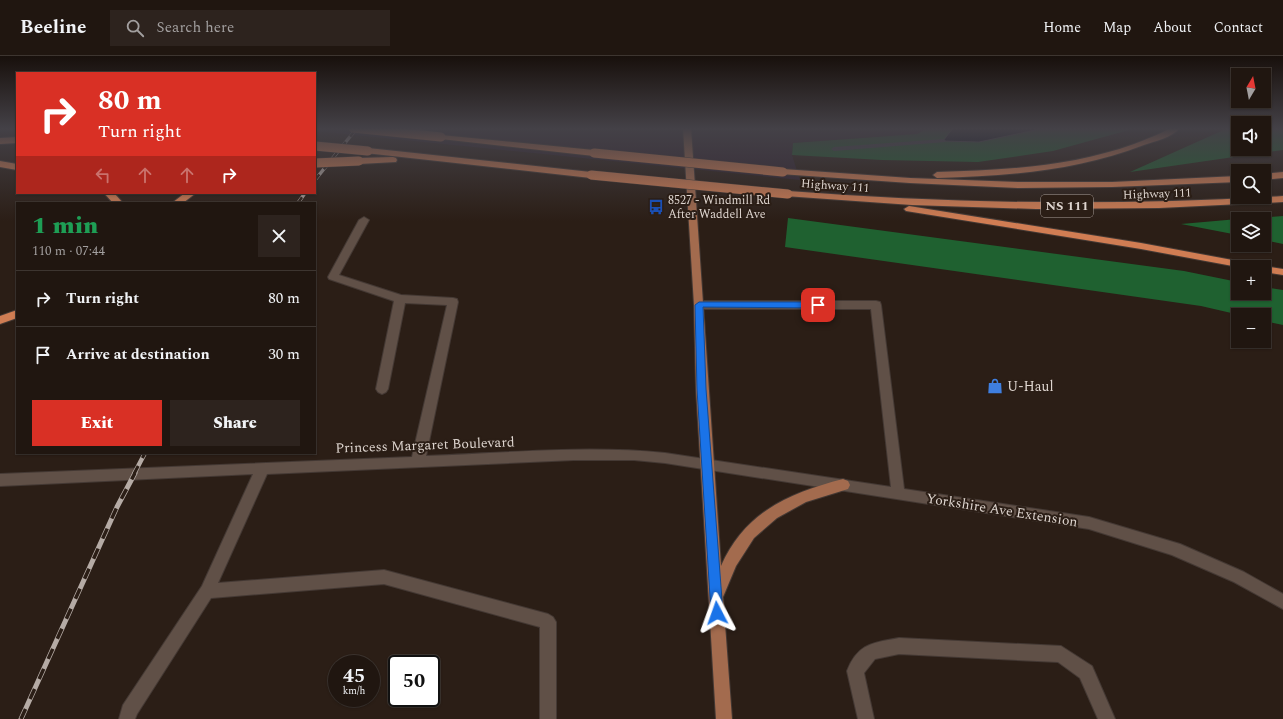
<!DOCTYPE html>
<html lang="en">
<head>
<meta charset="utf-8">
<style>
	:root { --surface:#201610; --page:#2d231e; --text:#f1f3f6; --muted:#a29f9f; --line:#3d3530; --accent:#d93025 }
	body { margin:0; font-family:Spectral,serif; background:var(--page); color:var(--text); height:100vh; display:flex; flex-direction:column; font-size:15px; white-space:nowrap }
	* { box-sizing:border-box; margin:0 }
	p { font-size:13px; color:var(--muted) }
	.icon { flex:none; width:22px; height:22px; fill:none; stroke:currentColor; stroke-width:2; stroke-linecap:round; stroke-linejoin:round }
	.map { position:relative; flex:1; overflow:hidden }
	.details { position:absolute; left:16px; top:146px; width:300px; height:252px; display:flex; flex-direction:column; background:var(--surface); border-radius:0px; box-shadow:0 1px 3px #0004,0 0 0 1px var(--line) }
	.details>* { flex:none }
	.banner { position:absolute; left:16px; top:16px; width:300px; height:122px; border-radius:0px; box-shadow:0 1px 3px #0004,0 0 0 1px var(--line); background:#d93025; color:#fff; overflow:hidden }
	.needle { width:26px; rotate:10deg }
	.buttons { position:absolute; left:1231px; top:12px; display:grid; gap:8px }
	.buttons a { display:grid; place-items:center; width:40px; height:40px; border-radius:0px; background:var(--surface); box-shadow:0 1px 3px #0004,0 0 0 1px var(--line); font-size:20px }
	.speed { position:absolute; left:328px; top:599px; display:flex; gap:8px; font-size:20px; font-weight:700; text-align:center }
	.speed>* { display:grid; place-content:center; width:52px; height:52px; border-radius:50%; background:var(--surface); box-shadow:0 1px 3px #0004,0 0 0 1px var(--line); line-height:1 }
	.speed small { font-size:10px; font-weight:400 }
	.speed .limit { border:2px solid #111; border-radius:6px; background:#fff; color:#111 }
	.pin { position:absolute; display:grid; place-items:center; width:34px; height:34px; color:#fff; margin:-17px; border-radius:8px; box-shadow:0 2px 6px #0006 }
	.me { position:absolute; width:44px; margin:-22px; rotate:356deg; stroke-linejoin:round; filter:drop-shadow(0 0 3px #0008) }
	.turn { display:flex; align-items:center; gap:14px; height:84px; padding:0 16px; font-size:18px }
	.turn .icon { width:52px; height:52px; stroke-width:2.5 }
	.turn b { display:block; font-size:28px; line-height:34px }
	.lanes { display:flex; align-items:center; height:38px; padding:0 16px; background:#0003; justify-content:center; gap:20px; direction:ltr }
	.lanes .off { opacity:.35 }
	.round { display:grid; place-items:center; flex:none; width:42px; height:42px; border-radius:0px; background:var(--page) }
	.overview { display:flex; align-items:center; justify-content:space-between; height:68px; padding:0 16px }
	h1 { font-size:24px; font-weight:800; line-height:30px; color:#1e9e55 }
	.button { display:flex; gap:8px; margin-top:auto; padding:8px 16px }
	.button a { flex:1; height:46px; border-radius:0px; background:var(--accent); color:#fff; font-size:16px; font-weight:800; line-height:46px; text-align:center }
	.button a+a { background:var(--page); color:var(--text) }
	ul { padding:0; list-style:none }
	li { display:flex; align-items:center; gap:12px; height:56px; padding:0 16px; border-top:1px solid var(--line) }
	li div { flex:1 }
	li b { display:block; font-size:15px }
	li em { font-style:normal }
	header { display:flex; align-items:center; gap:24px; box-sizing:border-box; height:56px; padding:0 20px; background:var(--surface); border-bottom:1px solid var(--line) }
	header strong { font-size:19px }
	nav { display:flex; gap:22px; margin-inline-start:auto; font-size:14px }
	.search { width:280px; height:36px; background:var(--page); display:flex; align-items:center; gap:10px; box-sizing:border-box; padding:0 14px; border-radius:0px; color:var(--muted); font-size:15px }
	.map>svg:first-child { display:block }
</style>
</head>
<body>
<header>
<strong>Beeline</strong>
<div class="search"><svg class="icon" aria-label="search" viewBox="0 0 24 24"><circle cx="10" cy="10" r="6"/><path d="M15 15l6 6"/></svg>Search here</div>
<nav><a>Home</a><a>Map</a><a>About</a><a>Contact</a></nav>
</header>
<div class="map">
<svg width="1283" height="663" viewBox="0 0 1283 663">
	<rect width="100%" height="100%" fill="#2b1e16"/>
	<polygon fill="#312330" points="315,72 927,72 917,78 793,87 792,99 800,124 315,75"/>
	<g fill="#1f6130">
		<polygon points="927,72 1136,72 1053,95 978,106 882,104 792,99 793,87 917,78"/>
		<polygon points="1228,72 1238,72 1238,93 1264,93 1264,72 1283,72 1283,94 1130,116"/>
		<polygon points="1283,160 1283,188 1264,184 1264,163 1242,163"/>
		<polygon points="788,162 1184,215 1238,226 1238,237 1264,237 1264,231 1283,234 1283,269 1264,265 1264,259 1240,259 1201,250 785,191"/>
		<polygon points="1238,163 1238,179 1181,168"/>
	</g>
	<polygon fill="#00071b" stroke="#434551" points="953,72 1045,72 979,86 943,85"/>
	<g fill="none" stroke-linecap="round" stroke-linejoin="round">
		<polygon fill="#434551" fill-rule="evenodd" points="943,83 946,85 945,86 834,95 831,93 834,91"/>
		<defs>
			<g id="minor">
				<path d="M364 161 369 164 339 219 401 239 453 242 457 243 458 246 426 400C505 397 586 389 665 397L891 431 871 253H699L695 252 694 249 695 246 699 245H876L880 246 881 249 904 433 1089 461 1180 488 1244 516 1283 538V553L1234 526 1172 499 1089 473 665 407 634 404H574L267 418 218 527 384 514 548 558 553 561 556 566V663H540V571L384 528 211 542 137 658 135 663H119L123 649 202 530 253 418 0 430V418L412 401 447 249 405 247 388 333 386 336 382 338 378 336 376 333 394 245 329 223 328 221 359 164Z"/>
				<path d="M899 582 1061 590 1092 610 1115 663H1098L1080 622 1058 606 899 598 875 603 864 617 874 663H858L847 615C858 587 873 587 899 582Z"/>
			</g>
			<path id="major" d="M683 72H691L721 510C745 456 789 437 843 423L848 425 850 429 848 433 806 446 777 462 754 482 736 510 723 541 732 663H716L696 333 694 249Z"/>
			<g id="highway">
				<polygon points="402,72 417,72 441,79 594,94 598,97 594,100 441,83"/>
				<path d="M1170 72H1180C1171 82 1156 85 1144 89 1076 115 1009 120 937 122L933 119 937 116C1004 114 1070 111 1134 88 1146 83 1159 79 1170 72Z"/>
				<polygon points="17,81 17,87 0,88 0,82"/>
				<polygon points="368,92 591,116 595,119 591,122 365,97 364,95"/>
				<polygon points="393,101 396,102 397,104 396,106 359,108 355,105 359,102"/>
				<polygon points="0,105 17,108 17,114 0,111"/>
				<polygon points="783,113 910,122 1018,126 1112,126 1238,120 1238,126 1112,131 1018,132 910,127 780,118 779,116 780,114"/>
				<polygon points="1283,116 1283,122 1264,124 1264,118"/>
				<path d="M788 135C953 148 1118 150 1283 140V146L1159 152 1036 153 912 149 785 140 783 138Z"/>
				<polygon points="104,137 114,137 123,147 113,147"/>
				<polygon points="185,137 196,137 183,147 172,147"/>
				<polygon points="909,150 1141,187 1254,208 1259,211 1238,211 1141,193 906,155 904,153"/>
				<polygon points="1264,210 1283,213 1283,219 1264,216 1264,211 1260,211"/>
				<polygon points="17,254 17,262 0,268 0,260"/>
			</g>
		</defs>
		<use href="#minor" stroke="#443934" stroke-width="2"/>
		<use href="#major" stroke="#443934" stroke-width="2"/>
		<use href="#highway" stroke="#443934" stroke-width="2"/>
		<use href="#minor" fill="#605047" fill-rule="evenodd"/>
		<use href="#major" fill="#a36b4e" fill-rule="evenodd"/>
		<use href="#highway" fill="#d07d53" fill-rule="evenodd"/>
		<defs>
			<g id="rail-far2">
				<polyline points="315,124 357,72"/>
				<polyline points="298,147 305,137"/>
			</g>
			<polyline id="rail-far1" points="134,418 145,397"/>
			<polyline id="rail" points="21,663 117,451 135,417"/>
		</defs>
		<use href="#rail-far2" stroke="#b5aba5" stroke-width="3.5"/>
		<use href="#rail-far1" stroke="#b5aba5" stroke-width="4.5"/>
		<use href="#rail" stroke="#b5aba5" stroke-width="5"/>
		<use href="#rail-far2" stroke="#2b1e16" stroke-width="2.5" stroke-dasharray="7" stroke-linecap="butt"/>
		<use href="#rail-far1" stroke="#2b1e16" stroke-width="3" stroke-dasharray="9" stroke-linecap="butt"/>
		<use href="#rail" stroke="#2b1e16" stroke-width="3.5" stroke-dasharray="11" stroke-linecap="butt"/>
		<defs>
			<g id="highway-bridge">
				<polyline points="353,72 441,81"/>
				<polyline points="315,90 368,95"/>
				<polyline points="594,97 783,116"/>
				<polyline points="315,107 359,105"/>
				<polyline points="591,119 788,138"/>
			</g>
		</defs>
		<use href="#highway-bridge" stroke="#443934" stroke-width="10" stroke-linecap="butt"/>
		<use href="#highway-bridge" stroke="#d07d53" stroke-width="9"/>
	</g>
	<linearGradient id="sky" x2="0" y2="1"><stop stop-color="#18100c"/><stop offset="0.44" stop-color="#444147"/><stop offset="1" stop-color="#444147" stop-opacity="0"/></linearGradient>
	<rect width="1283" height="165" fill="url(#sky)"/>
	<polygon fill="#1a73e8" stroke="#114b97" points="699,246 818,246 822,249 818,252 703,251 706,333 723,557 721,561 717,562 713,561 711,557 697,333 695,249"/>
	<defs>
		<symbol id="bus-bare" viewBox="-9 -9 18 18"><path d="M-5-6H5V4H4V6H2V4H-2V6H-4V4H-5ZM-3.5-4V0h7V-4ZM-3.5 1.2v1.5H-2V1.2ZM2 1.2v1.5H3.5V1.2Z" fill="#1a4fb4" stroke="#2b1e16" stroke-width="2.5" paint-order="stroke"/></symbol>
		<symbol id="shop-bare" viewBox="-9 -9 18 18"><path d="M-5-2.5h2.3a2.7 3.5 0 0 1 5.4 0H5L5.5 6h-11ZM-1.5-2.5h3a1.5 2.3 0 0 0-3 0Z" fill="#3f7fe0" stroke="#2b1e16" stroke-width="2.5" paint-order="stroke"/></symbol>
	</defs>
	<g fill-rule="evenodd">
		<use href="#bus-bare" x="645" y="140" width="22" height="22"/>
		<use href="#shop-bare" x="984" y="319" width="22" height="22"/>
	</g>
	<g text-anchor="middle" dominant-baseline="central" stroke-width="4" stroke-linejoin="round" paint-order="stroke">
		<g font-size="12" fill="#ded5cf" stroke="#2b1e16">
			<text transform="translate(835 130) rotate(4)">Highway 111</text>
			<text transform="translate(1157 138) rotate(-2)">Highway 111</text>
		</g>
		<g font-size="12" fill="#ded5cf" stroke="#2b1e16" text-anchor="start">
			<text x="668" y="144">8527 - Windmill Rd<tspan x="668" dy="14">After Waddell Ave</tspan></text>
		</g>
		<rect fill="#2b1e16" stroke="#a89e98" stroke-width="1" x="1041" y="139" width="52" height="22" rx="3"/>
		<g font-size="13" font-weight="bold" fill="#ded5cf">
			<text x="1067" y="150">NS 111</text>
		</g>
		<g font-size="14" fill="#ded5cf" stroke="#2b1e16" text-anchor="start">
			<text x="1007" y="330">U-Haul</text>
		</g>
		<g font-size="14" fill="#ded5cf" stroke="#2b1e16">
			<text transform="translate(425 389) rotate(-2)">Princess Margaret Boulevard</text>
			<text transform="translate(1002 454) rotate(9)">Yorkshire Ave Extension</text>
		</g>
	</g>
</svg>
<div class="buttons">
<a><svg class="needle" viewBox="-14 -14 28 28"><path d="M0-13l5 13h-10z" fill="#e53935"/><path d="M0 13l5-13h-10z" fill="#a29f9f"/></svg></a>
<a><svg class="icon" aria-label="sound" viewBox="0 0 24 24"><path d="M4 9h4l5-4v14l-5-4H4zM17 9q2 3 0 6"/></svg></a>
<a><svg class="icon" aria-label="search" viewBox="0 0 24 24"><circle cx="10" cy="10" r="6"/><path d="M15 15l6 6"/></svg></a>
<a><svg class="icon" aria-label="layers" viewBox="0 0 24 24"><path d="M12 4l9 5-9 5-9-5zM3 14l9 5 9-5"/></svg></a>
<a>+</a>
<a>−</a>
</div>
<div class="speed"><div>45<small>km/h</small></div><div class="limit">50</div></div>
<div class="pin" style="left:818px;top:249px;background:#d93025"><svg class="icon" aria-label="arrive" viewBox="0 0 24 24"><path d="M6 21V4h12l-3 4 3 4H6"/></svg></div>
<svg class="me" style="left:717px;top:557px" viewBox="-20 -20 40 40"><path d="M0-17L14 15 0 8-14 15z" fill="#1a73e8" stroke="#fff" stroke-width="4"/></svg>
<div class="banner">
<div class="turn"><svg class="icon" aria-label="right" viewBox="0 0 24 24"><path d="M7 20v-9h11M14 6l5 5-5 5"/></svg><div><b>80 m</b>Turn right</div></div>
<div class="lanes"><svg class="icon off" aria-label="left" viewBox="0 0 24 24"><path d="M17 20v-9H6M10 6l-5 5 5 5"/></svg><svg class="icon off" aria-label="ahead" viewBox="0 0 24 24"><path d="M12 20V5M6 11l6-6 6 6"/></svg><svg class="icon off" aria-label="ahead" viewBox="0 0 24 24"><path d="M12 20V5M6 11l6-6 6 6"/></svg><svg class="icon" aria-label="right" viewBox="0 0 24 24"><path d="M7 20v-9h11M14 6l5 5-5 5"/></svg></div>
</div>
<section class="details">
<div class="overview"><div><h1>1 min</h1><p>110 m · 07:44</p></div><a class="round"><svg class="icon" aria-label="close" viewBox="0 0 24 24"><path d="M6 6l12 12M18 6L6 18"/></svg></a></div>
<ul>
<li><svg class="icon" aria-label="right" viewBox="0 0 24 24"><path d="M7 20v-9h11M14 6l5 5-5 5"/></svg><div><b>Turn right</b></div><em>80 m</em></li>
<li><svg class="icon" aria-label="arrive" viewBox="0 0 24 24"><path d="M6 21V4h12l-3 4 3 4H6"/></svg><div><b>Arrive at destination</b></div><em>30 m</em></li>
</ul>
<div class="button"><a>Exit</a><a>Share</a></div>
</section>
</div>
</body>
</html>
